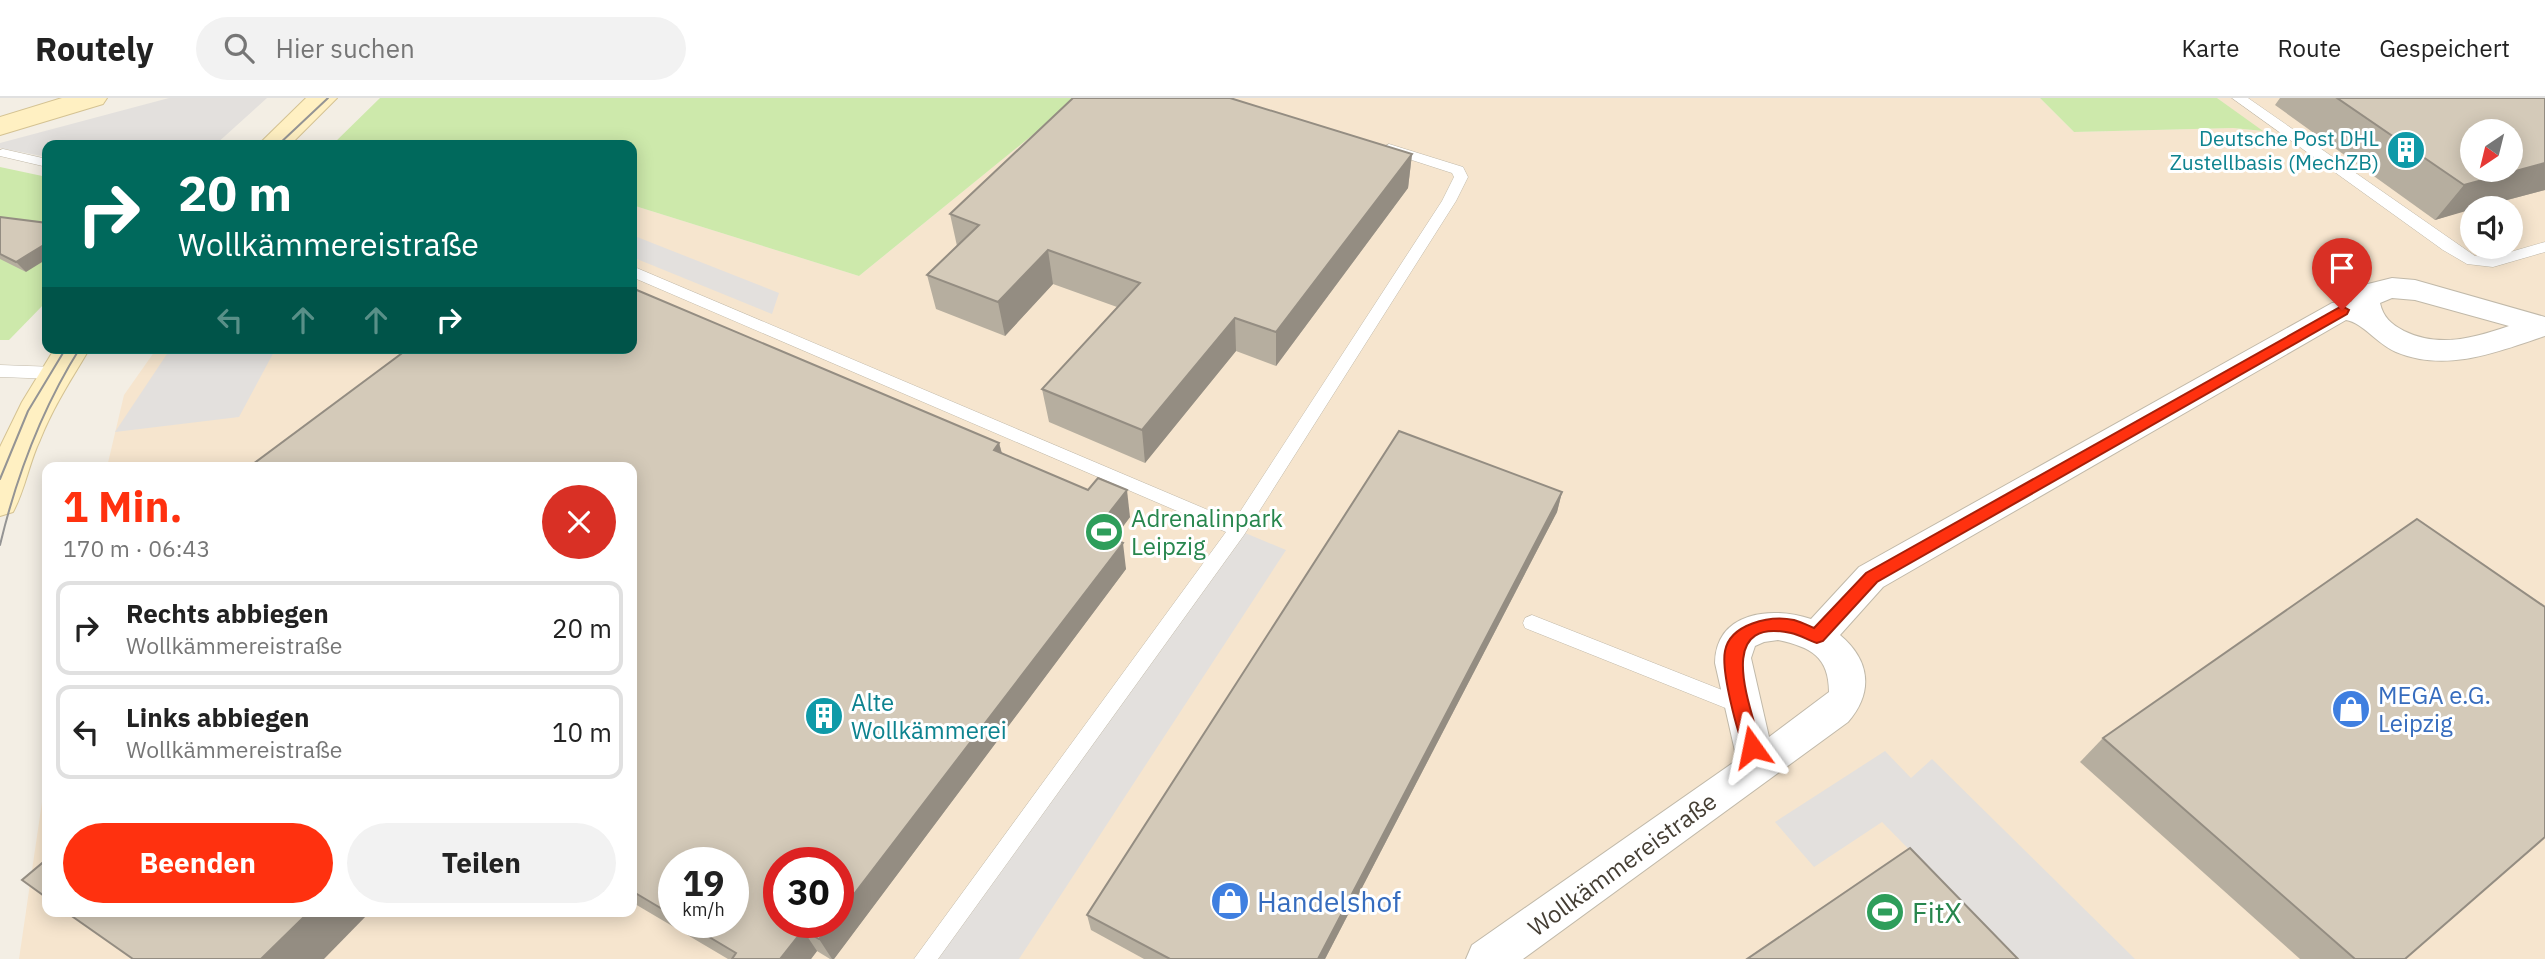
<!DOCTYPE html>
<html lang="de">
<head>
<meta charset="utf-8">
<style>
	:root { --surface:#fff; --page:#f2f2f2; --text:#222; --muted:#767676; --line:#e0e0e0; --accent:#ff310f }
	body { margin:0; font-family:"IBM Plex Sans",sans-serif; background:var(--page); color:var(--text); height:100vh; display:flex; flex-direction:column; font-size:26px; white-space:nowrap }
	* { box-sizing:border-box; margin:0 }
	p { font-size:23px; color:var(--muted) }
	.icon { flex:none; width:38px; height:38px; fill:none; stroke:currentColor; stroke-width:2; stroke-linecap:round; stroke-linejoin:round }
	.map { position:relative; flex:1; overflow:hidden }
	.side { position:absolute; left:42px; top:364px; width:595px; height:455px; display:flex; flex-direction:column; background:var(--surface); border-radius:14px; box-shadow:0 4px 18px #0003 }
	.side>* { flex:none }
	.guide { position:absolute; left:42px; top:42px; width:595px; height:214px; border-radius:14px; box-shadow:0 4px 18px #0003; background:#00695c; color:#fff; overflow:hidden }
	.needle { width:46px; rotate:215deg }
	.tools { position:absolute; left:2460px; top:21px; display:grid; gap:14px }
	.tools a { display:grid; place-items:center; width:63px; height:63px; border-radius:50%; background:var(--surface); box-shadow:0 4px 18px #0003; font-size:35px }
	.speed { position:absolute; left:658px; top:749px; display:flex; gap:14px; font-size:35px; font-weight:700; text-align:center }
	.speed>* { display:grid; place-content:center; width:91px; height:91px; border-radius:50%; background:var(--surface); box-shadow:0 4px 18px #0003; line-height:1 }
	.speed small { font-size:18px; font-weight:400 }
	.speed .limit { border:10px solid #d22; background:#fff; color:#111 }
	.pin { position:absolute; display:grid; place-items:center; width:60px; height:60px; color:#fff; margin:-72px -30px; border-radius:50% 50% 50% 0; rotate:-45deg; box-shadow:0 0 7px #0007 }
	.pin .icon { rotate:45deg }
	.me { position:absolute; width:77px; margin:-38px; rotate:348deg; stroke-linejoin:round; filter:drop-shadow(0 0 5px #0008) }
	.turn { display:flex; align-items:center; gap:24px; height:147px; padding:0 21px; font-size:32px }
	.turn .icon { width:91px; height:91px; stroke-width:2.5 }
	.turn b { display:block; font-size:49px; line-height:60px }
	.lanes { display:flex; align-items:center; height:66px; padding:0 21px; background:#0003; justify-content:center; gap:35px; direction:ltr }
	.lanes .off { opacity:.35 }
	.round { display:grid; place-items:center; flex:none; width:74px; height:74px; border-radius:37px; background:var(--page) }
	.summary { display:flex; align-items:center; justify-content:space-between; height:119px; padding:0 21px }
	h1 { font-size:42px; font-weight:800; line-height:52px; color:var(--accent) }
	.button { display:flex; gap:14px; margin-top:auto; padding:14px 21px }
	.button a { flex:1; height:80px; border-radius:42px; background:var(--accent); color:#fff; font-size:28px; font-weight:800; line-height:80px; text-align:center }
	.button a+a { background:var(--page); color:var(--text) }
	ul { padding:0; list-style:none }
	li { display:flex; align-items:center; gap:21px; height:94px; margin:0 14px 10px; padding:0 7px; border:4px solid var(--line); border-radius:14px }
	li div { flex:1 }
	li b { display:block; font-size:26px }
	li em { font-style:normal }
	header { display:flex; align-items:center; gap:42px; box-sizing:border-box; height:98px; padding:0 35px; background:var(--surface); border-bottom:2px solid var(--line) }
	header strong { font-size:33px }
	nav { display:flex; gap:38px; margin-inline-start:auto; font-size:24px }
	.search { width:490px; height:63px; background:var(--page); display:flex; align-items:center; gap:18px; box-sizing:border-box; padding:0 24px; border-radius:38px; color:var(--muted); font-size:26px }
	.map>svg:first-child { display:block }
</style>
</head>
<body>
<header>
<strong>Routely</strong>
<div class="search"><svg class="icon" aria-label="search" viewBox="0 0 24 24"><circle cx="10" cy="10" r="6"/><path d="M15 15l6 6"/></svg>Hier suchen</div>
<nav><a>Karte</a><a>Route</a><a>Gespeichert</a></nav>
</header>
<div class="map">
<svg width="2545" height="861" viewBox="0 0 2545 861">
	<rect width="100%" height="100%" fill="#f3eee4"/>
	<path fill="#f6e5ce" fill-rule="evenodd" d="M1078 0H2040L2074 34 2233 30 2261 33 2217 0H2545V861H19L47 670V814H632V369H107L124 297 157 250H632V107L859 178ZM2473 33H2511V72H2473ZM2473 110H2511V149H2473ZM674 765H733V824H674ZM779 765H838V824H779Z"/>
	<g fill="#cde9ab">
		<polygon points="380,0 1078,0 859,178 632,107 632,47 332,47"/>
		<polygon points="2040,0 2217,0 2263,33 2233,30 2074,34"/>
		<polygon points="0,69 47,79 47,203 9,242 0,242"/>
	</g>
	<g fill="#e3e0dd">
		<polygon points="169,0 267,0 215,47 47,47 47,59 0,50 0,45"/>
		<polygon points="632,137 779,195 772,216 632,159"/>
		<polygon points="171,250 276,250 239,319 115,334"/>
		<polygon points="1238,432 1286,452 1019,861 925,861"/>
		<polygon points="1885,653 1911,680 1932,661 2135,861 2017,861 1882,724 1814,769 1775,724"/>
	</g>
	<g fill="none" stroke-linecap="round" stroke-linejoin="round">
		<defs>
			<g id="service">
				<polygon points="2232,0 2248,0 2475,158 2493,159 2545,144 2545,154 2493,169 2467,166 2443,152"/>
				<polygon points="1389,46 1463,69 1468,79 1456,103 1244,437 938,861 914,861 1226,434 632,179 632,168 1234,423 1442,103 1454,79 1452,75 1384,53 1382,50"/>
				<polygon points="3,51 47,61 47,69 0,58 0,52"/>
				<polygon points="0,267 56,269 64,275 56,281 0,279"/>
				<polygon points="1532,517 1750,603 1753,609 1750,615 1743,617 1525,530 1523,525 1525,520"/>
			</g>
			<path id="minor" d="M2392 180 2415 182 2545 219V238C2497 254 2446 275 2396 254 2376 245 2363 225 2346 222L1883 489 1840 537C1870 562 1874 594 1848 624L1523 861H1466L1472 847 1737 662 1715 565C1716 513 1772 508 1811 521L1859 469 2332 205 2351 204 2364 187ZM2392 200 2415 202 2509 228C2474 240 2439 250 2404 233 2391 226 2383 219 2380 205ZM1778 542C1811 549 1829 559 1829 594L1769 639 1751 560 1755 548 1764 544Z"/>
			<g id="secondary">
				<polygon points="62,0 107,0 103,6 0,37 0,19"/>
				<polygon points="306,0 337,0 290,47 258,47"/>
				<path d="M55 250H90C72 280 53 309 40 342 29 365 25 392 13 414L0 418V349L22 304Z"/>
			</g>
		</defs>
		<use href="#service" stroke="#c1b9a9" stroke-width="1"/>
		<use href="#minor" stroke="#c1b9a9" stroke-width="2"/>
		<use href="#secondary" stroke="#d4c292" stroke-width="2"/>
		<use href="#service" fill="#fff" fill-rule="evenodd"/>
		<use href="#minor" fill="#fff" fill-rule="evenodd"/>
		<use href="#secondary" fill="#fff0c2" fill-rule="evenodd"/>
		<g stroke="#949494" stroke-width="2">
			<polyline points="278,47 328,0"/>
			<polyline points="0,381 28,313 66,250"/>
			<path d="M0 447C17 376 41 312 80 250"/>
		</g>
	</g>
	<g fill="#b6ae9f" fill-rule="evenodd">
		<polygon points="2280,0 2545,0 2545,92 2477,110 2473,110 2435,122 2275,7"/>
		<polygon points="1412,56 1408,90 1276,268 1236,253 1145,365 1049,324 1042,291 1117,209 1053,186 1005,238 936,211 927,177 957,148 950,116"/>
		<polygon points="0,119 26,174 0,161"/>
		<path d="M999 345 1002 355 1130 419 1114 441 1126 471 834 861H830L817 853 811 861H728L635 806 632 802V369ZM674 765 733 824H674Z"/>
		<polygon points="1562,394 1557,414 1325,861 1144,861 1091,832 1087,817"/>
		<polygon points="2103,640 2405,861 2300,861 2080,664"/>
	</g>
	<g fill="#948d82">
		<polygon points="1412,56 1408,90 1276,268 1276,234"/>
		<polygon points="2545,65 2545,92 2477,110 2473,110 2473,111 2435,122 2464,87"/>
		<polygon points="47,145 47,161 26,174 16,164"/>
		<polygon points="1048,152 1053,186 1005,238 998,204"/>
		<polygon points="1235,220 1236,253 1145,365 1142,332"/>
		<polygon points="999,345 1006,372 994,352"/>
		<polygon points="1127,392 1130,419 1099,460 1095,433"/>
		<polygon points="1562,394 1557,414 1325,861 1318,861"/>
		<polygon points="1123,445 1126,471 834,861 832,861 819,841 832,824 838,824 838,817"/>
		<polygon points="309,814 370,814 324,861 261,861"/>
		<polygon points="803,832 817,853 811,861 780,861"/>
	</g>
	<g fill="#d4cab9" stroke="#948d82" stroke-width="2" fill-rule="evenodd">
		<polygon points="1073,0 1230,0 1412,56 1276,234 1235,220 1142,332 1042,291 1140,185 1048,152 998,204 927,177 979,127 950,116"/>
		<path d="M2337 0H2545V65L2464 87ZM2473 33H2511V72H2473Z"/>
		<polygon points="0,119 47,125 47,145 16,164 0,156"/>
		<polygon points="632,190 999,345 994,352 1088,392 1098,380 1127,392 1095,433 1123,445 838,817 838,765 779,765 779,824 832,824 819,841 803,832 780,861 732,861 736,855 684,824 733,824 733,765 674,765 674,818 632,793 632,369 249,369 409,250 632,250"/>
		<polygon points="1399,333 1562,394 1318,861 1170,861 1087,817"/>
		<polygon points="2417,421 2545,509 2545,739 2405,861 2355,861 2103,640"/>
		<polygon points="1910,750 2018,861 1747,861"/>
		<polygon points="47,761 47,800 22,782"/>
		<polygon points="66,814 309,814 261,861 133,861"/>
	</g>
	<path fill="#ff310f" stroke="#a6200a" stroke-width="2" d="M2342 208 2349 212 2347 216 1877 484 1823 543 1817 545C1808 542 1800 537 1791 535 1712 518 1752 611 1761 649L1759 654 1752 657 1746 654C1737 635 1721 573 1725 553 1730 526 1770 517 1794 522 1801 524 1807 527 1814 530L1866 475Z"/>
	<defs>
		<symbol id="building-disc" viewBox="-11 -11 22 22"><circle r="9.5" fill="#0f9aa8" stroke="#fff"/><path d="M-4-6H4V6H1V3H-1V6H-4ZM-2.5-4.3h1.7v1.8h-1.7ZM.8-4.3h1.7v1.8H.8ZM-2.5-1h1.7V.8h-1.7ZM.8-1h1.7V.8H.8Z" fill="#fff"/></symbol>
		<symbol id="stadium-disc" viewBox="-11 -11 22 22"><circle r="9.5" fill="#2e9e5b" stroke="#fff"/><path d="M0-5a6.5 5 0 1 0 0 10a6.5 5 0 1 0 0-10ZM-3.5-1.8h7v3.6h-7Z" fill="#fff"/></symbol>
		<symbol id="shop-disc" viewBox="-11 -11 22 22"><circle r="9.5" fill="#3f7fe0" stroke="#fff"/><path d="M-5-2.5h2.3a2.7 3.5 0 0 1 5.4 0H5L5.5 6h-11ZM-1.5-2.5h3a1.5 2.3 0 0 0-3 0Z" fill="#fff"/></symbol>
	</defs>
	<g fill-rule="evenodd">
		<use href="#building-disc" x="2384" y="30" width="44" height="44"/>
		<use href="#stadium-disc" x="1082" y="412" width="44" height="44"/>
		<use href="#shop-disc" x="2329" y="589" width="44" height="44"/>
		<use href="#building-disc" x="802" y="596" width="44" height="44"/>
		<use href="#shop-disc" x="1208" y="781" width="44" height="44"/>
		<use href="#stadium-disc" x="1863" y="792" width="44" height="44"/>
	</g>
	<g text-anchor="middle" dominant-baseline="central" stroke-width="6" stroke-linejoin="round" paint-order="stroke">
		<g font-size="21" fill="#0d838f" stroke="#fff" text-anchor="end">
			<text x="2379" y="40">Deutsche Post DHL<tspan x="2379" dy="24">Zustellbasis (MechZB)</tspan></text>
		</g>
		<g font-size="24" fill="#27864d" stroke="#fff" text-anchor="start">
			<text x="1131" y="420">Adrenalinpark<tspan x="1131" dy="28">Leipzig</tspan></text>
		</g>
		<g font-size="24" fill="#366cbe" stroke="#fff" text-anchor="start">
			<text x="2378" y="597">MEGA e.G.<tspan x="2378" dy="28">Leipzig</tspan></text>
		</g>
		<g font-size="24" fill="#0d838f" stroke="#fff" text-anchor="start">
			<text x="851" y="604">Alte<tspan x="851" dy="28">Wollkämmerei</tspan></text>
		</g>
		<g font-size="24" fill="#453e34" stroke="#fff">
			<text transform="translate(1622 766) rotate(-36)">Wollkämmereistraße</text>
		</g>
		<g font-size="28" fill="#366cbe" stroke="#fff" text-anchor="start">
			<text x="1257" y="803">Handelshof</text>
		</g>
		<g font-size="28" fill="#27864d" stroke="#fff" text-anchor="start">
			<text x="1912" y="814">FitX</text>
		</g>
	</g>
</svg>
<div class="tools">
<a><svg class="needle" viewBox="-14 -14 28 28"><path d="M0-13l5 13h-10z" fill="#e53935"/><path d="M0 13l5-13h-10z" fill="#767676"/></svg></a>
<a><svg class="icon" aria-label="sound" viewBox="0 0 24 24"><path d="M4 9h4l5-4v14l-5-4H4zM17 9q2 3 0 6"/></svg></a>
</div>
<div class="speed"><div>19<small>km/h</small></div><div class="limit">30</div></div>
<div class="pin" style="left:2342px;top:212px;background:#d93025"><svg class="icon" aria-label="arrive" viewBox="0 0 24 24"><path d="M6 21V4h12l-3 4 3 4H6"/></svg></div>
<svg class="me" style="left:1752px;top:649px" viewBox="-20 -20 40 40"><path d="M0-17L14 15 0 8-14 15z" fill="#ff310f" stroke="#fff" stroke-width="4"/></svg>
<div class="guide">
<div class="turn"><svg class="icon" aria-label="right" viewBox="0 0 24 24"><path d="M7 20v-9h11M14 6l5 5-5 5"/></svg><div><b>20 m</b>Wollkämmereistraße</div></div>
<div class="lanes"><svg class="icon off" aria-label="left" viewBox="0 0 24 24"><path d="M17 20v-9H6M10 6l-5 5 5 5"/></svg><svg class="icon off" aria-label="ahead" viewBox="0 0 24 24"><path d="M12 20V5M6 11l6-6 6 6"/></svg><svg class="icon off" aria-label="ahead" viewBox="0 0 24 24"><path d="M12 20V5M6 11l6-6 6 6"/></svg><svg class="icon" aria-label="right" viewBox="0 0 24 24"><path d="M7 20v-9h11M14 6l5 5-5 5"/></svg></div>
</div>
<section class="side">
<div class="summary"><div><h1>1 Min.</h1><p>170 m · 06:43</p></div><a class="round" style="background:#d93025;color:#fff"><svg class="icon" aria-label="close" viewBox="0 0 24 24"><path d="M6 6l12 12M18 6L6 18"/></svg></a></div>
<ul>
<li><svg class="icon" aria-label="right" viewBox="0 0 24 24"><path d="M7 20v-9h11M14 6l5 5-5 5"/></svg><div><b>Rechts abbiegen</b><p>Wollkämmereistraße</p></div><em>20 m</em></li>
<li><svg class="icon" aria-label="left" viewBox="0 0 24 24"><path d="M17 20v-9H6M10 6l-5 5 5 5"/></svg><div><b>Links abbiegen</b><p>Wollkämmereistraße</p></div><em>10 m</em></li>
</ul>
<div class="button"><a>Beenden</a><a>Teilen</a></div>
</section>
</div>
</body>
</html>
